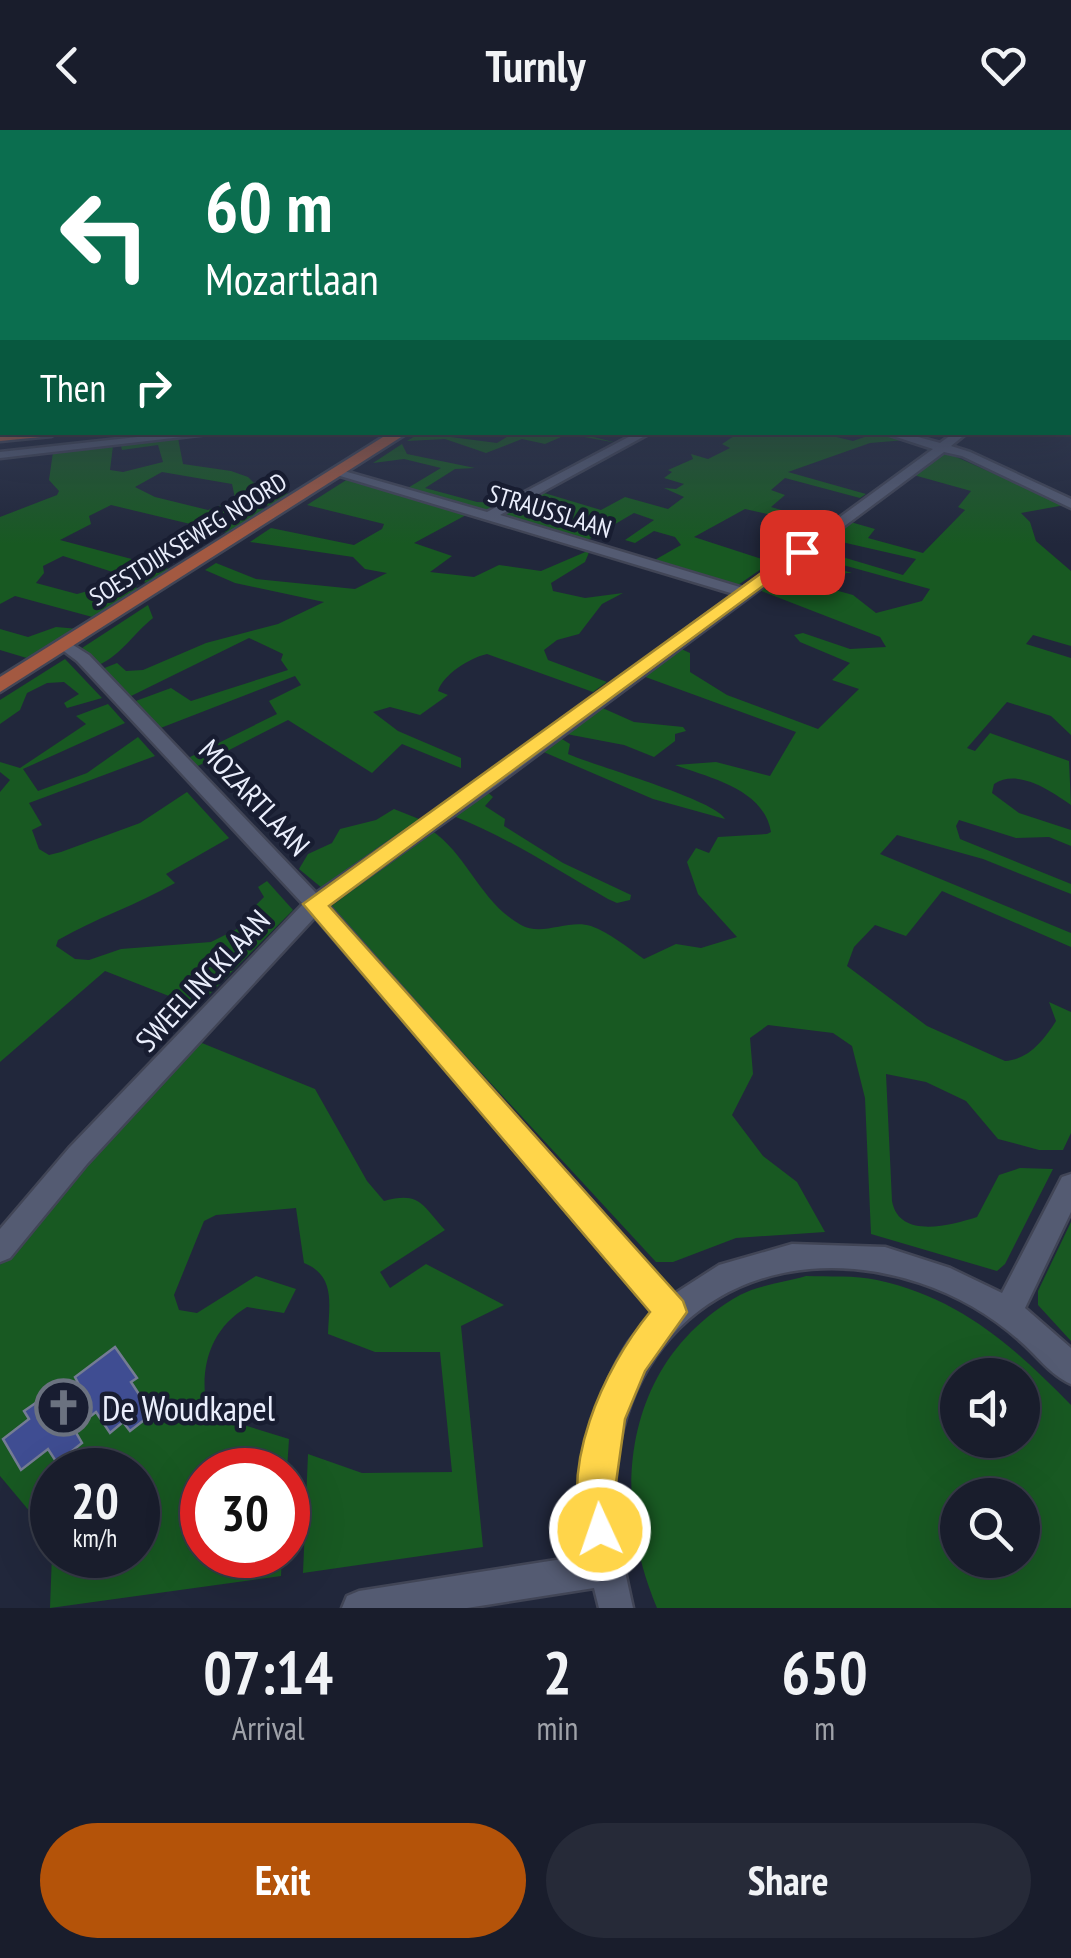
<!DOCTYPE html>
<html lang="en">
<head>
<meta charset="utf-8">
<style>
	:root { --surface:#191d2c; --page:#262a38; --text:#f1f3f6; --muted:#9fa2a9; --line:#373b48; --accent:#b45309 }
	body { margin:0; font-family:"PT Sans Narrow",sans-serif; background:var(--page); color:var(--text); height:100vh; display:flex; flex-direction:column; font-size:38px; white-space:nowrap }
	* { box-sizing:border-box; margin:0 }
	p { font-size:32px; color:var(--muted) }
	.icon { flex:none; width:55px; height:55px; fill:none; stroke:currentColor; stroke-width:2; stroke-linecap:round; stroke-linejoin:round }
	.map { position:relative; height:1478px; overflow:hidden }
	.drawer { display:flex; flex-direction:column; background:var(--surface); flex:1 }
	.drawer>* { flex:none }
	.banner { position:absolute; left:0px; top:0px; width:1072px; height:305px; box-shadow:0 10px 40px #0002,0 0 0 2px var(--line); background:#0b6e4f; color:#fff; overflow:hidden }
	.controls { position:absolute; left:940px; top:1228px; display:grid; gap:20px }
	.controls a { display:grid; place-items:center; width:100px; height:100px; border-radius:50%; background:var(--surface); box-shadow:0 10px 40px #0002,0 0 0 2px var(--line); font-size:50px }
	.speed { position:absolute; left:30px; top:1318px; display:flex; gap:20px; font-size:50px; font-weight:700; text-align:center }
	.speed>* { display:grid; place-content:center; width:130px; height:130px; border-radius:50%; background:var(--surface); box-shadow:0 10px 40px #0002,0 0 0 2px var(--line); line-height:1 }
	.speed small { font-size:25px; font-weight:400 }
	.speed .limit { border:15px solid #d22; background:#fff; color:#111 }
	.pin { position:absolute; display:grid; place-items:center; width:85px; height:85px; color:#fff; margin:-42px; border-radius:20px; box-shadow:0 5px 15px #0006 }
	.me { position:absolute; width:110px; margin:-55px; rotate:357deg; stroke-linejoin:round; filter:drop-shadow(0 0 8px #0008) }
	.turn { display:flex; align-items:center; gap:35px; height:210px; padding:0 40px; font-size:45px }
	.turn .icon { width:130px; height:130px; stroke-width:2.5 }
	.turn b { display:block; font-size:70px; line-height:85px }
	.then { display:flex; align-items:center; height:95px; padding:0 40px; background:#0003; gap:20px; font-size:38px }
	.eta { display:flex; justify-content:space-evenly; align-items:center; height:170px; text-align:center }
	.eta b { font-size:60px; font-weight:700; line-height:70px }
	.action { display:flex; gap:20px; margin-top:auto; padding:20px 40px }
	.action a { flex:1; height:115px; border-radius:60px; background:var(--accent); color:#fff; font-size:40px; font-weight:700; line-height:115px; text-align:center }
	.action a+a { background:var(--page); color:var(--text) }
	header { display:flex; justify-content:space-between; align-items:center; height:130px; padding:0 40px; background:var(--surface); font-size:45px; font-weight:700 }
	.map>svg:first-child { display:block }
</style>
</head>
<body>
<header><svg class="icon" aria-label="back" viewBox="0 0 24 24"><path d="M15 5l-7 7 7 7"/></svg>Turnly<svg class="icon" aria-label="heart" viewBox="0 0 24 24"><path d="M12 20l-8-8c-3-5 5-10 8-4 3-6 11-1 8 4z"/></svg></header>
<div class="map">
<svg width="1071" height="1478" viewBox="0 0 1071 1478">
	<rect width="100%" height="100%" fill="#21273b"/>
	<g fill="#185922" fill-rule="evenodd">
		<polygon points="574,302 617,313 568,304 545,314 522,309 486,323 445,309 407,311 420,303 497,313 513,303"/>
		<polygon points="733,303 820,303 853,311 876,303 906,310 870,313 788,342 866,364 860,368 785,348 771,360 785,365 771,377 825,393 820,396 745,379 694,407 771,432 738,455 653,431 681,415 675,407 654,401 635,413 625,410 654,390 634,383 586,411 498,385 541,362 601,380 625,367 668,379 684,367 664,358 676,359 684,354 664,348 672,342 668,340 693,329 691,324 708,329 730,318 722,314 737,304"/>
		<polygon points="178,308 183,334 231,341 248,347 258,357 294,365 274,377 235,368 232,354 162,342 135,357 155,367 208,380 230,372 270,380 232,404 111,375 89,386 91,394 60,410 173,440 150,454 63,426 43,436 44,443 36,453 77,464 117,453 142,459 96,488 15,466 0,474 0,387 57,365 59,361 49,350 53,322 113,316 110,340 123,342 163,332 158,315 122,320 121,316"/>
		<polygon points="402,314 407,324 475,338 455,339 425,358 477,372 501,373 483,381 406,359 441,338 404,329 373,333"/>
		<path d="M945 322 1065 375 1021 383 1030 392 1036 411 1071 441V516L1033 505 1026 514 1071 528V605L1051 586 1007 572 967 618 975 621 990 603 1069 631 1071 675C1051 661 1018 638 994 654L992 663 1019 683 1071 700V716L1049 707 1016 708 959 690 956 696 960 709 1071 754V764L983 729 897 705 880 724 1071 803V817L942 761 906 806 875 795 854 817 847 836 927 896 1005 931C1028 930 1044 910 1056 891L1049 872 1071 882V1003L1063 1020H1039L998 1009 966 971 926 952 886 944 892 1071C899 1109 949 1096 977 1087L999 1045 1020 1038 1053 1039 1005 1134 997 1141 871 1104 865 968 852 916 833 903 768 895 750 908 753 944 732 985 763 1026 797 1052 825 1102 736 1108 673 1132H656L329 778 431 700C468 725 480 772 521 795 542 807 568 789 591 796 609 802 628 818 644 829L676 814 701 818 737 807 698 764 687 732 696 718 709 723 718 707 767 704 771 702C764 659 710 648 675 635L716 632 770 646 796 602 640 545 677 517 690 523V542L727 565 818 599 859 559 832 550 850 533 800 512 794 505 803 503 850 519 886 517 880 507 756 459 800 427 852 443H846L835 460 853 465 876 483 922 471 930 459 803 424 812 418 903 445 916 429 824 408 847 391 875 399 868 408 923 423 965 380 958 377 971 361 910 344Z"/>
		<path d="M351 347 468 384 414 413 452 426 430 442 474 447 499 435 541 441 590 420 585 432 551 453 553 461 585 468 623 463 602 474 579 504 557 510 544 520 548 530 607 552 593 562 487 524C469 528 443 545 438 561L448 565 420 585 390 577 373 582 398 601 461 628V638L402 614 372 643 288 590 194 638 186 629 277 584 269 571 301 555 295 546 158 599 133 572 171 558 191 571 288 540 281 530 283 524 249 508 129 567 102 539 117 533 126 541 143 540 206 513 278 494 324 472 235 453 205 440 216 433 256 449 355 459 387 443 365 439 353 427 250 412 271 398 354 415 382 399 384 394 307 375Z"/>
		<path d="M148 475 153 488C133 504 122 524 99 535L82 518Z"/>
		<polygon points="56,497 79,499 30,529 0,520 0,499 28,507"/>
		<polygon points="65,529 102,568 67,578 64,573 79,564 64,552 47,553 27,563 20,580 0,594 0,570"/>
		<path d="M108 574 125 593 23 639 38 661 87 643 138 607 155 626 29 673 42 695 32 700 39 719 49 725 61 722 140 693 187 662 229 708 166 744 175 753C137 775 96 788 58 810L56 816 75 829 89 830 121 819 211 812 257 789 253 778 264 767 258 757 267 751 293 780 197 877 105 841 0 932V662L10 650 0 642V632L20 638 86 594 76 586Z"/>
		<polygon points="598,576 634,592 683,597 686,601 675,604 675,611 654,627 624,615 561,603"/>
		<path d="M557 606 570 614 568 624C595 636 716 670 725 689L653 669 539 620Z"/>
		<path d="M485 660 493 667 485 676 505 689 504 696 563 733 631 765 630 770 617 773 608 769C555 739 508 707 451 685Z"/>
		<polygon points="394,679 419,689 322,758 299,739 308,724 332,713 340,699 376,690"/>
		<path d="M197 911 315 959 367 1051 384 1071C420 1061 422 1075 445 1100L380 1142 390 1158 426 1134 504 1175 461 1196 483 1417 303 1443 308 1324 362 1343 452 1342 440 1222H375L328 1204C329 1174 336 1146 304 1133L296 1078 216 1085 204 1091 174 1165 179 1180 197 1183 256 1146 296 1159 284 1183 247 1177C210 1199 199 1238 207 1279L224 1289 289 1309 287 1340H202V1425H282L281 1446 50 1478 52 1424 138 1425V1340H52V1408L0 1346V1135L41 1080Z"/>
		<polygon points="1071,1092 1071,1211 1038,1175 1038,1161"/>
		<path d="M806 1146C829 1147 855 1145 877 1150 960 1168 1013 1216 1071 1275V1478H657C609 1364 624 1230 740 1165 759 1155 786 1152 806 1146ZM958 1245H1022V1310H958ZM958 1365H1022V1430H958Z"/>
	</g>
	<polygon fill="#3f4d92" stroke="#747c94" stroke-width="2.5" points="115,1217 137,1248 131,1252 152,1284 130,1301 123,1292 110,1303 96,1282 74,1299 82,1313 57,1333 48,1319 21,1340 3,1309 29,1289 24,1281 50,1263 55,1271 78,1253 75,1247"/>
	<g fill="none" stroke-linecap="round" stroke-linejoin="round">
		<defs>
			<g id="minor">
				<polygon points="183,302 225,302 0,328 0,322"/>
				<path d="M638 302H652L500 385 743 458 933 319 881 302H900L940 313 955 302H968L951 316 970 322 1071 369V378L962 326 944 322 498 654 328 775 674 1164 719 1135 792 1114 885 1117 950 1138 1002 1163 1062 1047 1071 1044V1082L1025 1178 1071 1218V1254C1050 1245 1036 1224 1019 1210 991 1185 956 1165 920 1153 772 1103 629 1181 616 1342 613 1389 623 1433 633 1478H599L594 1458 467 1478H342L347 1466 359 1461 588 1425C573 1356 590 1272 628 1213 635 1203 646 1193 654 1184L315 787 87 1034 10 1128 0 1132V1099L69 1018 303 774 77 531 57 516 60 513H70L89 525 316 763 486 646 734 464 337 345V339L487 382Z"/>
			</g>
			<g id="major">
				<polygon points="58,302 51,306 0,311 0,303"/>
				<polygon points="391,302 409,302 0,562 0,547"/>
			</g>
		</defs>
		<use href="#minor" stroke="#414556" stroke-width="5"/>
		<use href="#major" stroke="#414556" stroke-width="5"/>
		<use href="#minor" fill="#545b72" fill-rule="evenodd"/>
		<use href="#major" fill="#a35941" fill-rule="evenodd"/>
	</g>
	<linearGradient id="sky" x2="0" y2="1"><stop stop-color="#121520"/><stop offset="0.5" stop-color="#3d4760"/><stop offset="1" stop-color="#3d4760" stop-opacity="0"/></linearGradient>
	<rect width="1071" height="414" fill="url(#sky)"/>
	<path fill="#ffd54a" stroke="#a68a30" stroke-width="2.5" d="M796 418 809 422 329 776 683 1171 687 1182 645 1241 625 1289 615 1360 619 1400 613 1413 600 1419 587 1413C556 1340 604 1238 650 1182L303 774Z"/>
	<defs>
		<symbol id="church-ring" viewBox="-11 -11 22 22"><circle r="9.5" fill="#181d31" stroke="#6b7280" stroke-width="1.5"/><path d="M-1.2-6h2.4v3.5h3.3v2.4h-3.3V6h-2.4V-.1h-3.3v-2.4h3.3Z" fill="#6b7280"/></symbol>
	</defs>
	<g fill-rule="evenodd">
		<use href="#church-ring" x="32" y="1246" width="63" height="63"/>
	</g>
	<g text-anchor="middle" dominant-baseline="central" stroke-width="9" stroke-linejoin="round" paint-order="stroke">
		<g font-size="25" fill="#eaeefc" stroke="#181d31">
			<text transform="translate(550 381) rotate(17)">STRAUSSLAAN</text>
			<text transform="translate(188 409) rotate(-32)">SOESTDIJKSEWEG NOORD</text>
		</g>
		<g font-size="30" fill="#eaeefc" stroke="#181d31">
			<text transform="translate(255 667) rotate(47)">MOZARTLAAN</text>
			<text transform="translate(202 850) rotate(-47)">SWEELINCKLAAN</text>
		</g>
		<g font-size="35" fill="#eaeefc" stroke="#181d31" text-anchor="start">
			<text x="102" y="1278">De Woudkapel</text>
		</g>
	</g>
</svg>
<div class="controls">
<a><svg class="icon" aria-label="sound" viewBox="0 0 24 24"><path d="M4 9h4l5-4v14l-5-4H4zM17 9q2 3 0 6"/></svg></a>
<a><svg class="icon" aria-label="search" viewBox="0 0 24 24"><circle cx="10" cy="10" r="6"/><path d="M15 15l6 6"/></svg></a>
</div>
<div class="speed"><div>20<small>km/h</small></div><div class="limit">30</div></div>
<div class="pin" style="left:802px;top:422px;background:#d93025"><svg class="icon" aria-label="arrive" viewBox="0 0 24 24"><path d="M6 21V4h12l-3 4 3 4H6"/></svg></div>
<svg class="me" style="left:600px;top:1400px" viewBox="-20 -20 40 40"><circle r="17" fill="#ffd54a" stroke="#fff" stroke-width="3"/><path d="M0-11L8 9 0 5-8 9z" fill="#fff"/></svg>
<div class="banner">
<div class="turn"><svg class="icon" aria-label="left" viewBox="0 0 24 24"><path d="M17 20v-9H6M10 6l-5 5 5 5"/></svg><div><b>60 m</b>Mozartlaan</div></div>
<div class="then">Then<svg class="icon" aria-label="right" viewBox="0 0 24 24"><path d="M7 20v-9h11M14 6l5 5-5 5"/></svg></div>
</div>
</div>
<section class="drawer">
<div class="eta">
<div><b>07:14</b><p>Arrival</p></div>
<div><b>2</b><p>min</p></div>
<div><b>650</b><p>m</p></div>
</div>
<div class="action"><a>Exit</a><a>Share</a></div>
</section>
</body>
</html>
